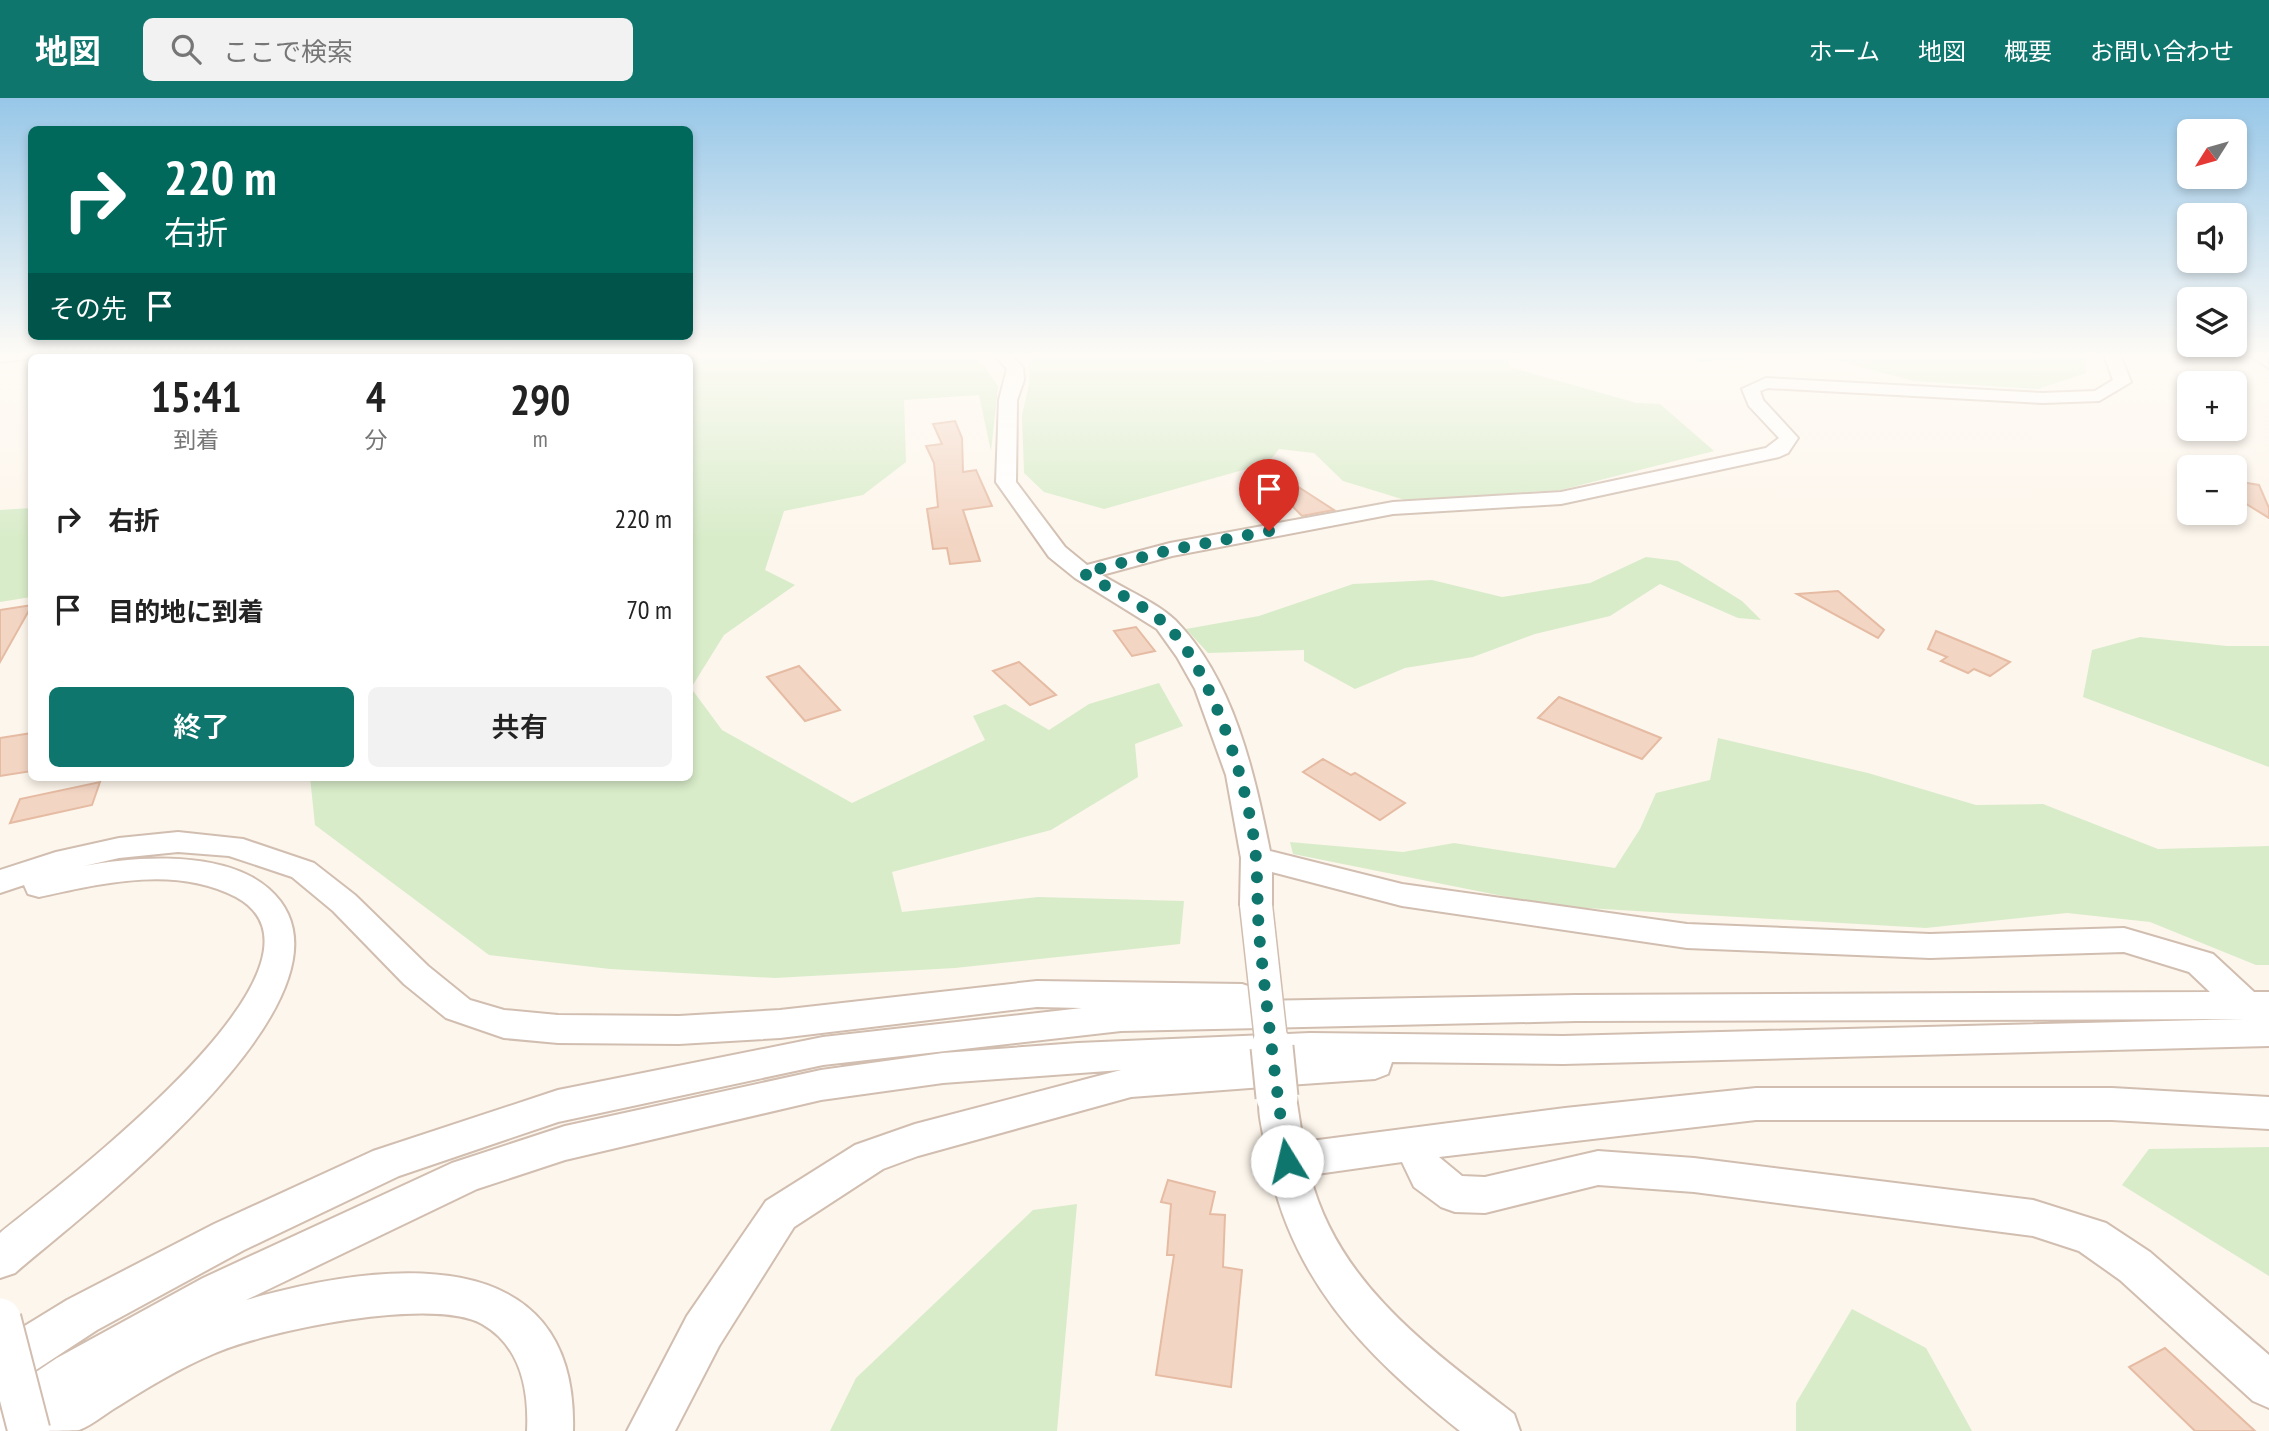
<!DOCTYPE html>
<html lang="ja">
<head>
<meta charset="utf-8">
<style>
	:root { --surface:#fff; --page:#f2f2f2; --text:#222; --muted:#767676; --accent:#0f766e }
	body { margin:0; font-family:"PT Sans Narrow","Noto Sans JP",sans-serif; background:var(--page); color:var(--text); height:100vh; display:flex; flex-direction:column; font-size:26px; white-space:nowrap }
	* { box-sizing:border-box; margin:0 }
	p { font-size:23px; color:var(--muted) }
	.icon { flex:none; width:38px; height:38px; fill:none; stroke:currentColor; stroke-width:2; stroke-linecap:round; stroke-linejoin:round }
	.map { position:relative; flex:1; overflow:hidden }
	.drawer { position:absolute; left:28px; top:256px; width:665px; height:427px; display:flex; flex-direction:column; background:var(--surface); border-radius:10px; box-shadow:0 4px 10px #0003 }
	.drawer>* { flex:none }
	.hud { position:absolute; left:28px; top:28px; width:665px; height:214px; border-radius:10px; box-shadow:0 4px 10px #0003; background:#00695c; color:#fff; overflow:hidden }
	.needle { width:46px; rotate:233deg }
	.buttons { position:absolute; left:2177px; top:21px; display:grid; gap:14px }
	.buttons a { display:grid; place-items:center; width:70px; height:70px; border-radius:10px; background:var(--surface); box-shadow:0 4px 10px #0003; font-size:35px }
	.pin { position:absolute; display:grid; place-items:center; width:60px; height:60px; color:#fff; margin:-72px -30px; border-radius:50% 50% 50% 0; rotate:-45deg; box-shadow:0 0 7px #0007 }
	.pin .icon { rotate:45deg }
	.me { position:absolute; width:77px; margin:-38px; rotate:351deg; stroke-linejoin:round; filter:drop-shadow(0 0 5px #0008) }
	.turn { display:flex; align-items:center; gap:24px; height:147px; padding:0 21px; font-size:32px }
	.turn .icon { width:91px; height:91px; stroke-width:2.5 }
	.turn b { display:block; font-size:49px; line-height:60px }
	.then { display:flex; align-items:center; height:66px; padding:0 21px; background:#0003; gap:14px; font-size:26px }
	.eta { display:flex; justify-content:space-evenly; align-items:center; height:119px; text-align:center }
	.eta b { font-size:42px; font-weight:600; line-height:49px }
	.action { display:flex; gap:14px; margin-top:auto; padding:14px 21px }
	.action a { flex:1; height:80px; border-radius:10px; background:var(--accent); color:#fff; font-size:28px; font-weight:600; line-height:80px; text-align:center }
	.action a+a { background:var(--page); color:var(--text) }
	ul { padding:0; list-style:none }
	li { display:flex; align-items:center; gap:21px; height:91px; padding:0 21px }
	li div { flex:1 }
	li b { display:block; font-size:26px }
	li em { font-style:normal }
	header { display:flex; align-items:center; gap:42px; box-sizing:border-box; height:98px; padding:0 35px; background:var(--accent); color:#fff }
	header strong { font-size:33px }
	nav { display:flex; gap:38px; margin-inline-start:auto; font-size:24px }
	.search { width:490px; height:63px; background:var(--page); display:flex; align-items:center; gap:18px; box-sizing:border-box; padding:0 24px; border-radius:10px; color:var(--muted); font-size:26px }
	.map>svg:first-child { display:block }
</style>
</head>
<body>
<header>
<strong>地図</strong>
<div class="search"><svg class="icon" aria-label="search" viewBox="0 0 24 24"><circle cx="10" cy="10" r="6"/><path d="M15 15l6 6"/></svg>ここで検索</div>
<nav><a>ホーム</a><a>地図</a><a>概要</a><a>お問い合わせ</a></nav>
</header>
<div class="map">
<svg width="2269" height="1333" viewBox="0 0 2269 1333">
	<rect width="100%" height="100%" fill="#fdf6ec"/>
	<g fill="#d8ecc9">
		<polygon points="383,256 954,256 982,264 998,289 991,353 979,297 904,302 906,364 863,397 784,413 765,472 795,487 724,537 691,590 722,632 852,705 985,642 973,618 1005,606 1049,632 1089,606 1159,585 1183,628 1135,646 1138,679 1051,732 892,774 902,814 1038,799 1184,803 1180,846 955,870 775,880 610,871 489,857 315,727 310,679 690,679 690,259 367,259"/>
		<polygon points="1030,256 1514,256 1510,269 1636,305 1660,306 1714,353 1561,392 1405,402 1343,383 1314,355 1279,351 1268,365 1104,411 1044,394 1024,375 1022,317 1029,287"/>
		<polygon points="1688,256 2083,256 2086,259 2086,275 2038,291 1914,283 1818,258 1700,264"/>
		<polygon points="31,410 31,499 0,504 0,412"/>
		<polygon points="1646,459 1678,463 1742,503 1761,522 1738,520 1660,486 1610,518 1535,536 1473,559 1405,570 1355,591 1304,563 1304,552 1208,555 1186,531 1259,518 1353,486 1432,482 1502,499 1590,485"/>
		<polygon points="2140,539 2227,548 2269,548 2269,669 2083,599 2092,552"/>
		<polygon points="1718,640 1868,675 1976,707 2043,706 2158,751 2269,748 2269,867 2256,867 2150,824 2067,815 1926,830 1552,808 1293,756 1290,744 1403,754 1454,745 1615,770 1640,731 1656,695 1710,682"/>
		<polygon points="2269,1049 2269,1178 2122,1087 2149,1051"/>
		<polygon points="1077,1106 1057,1333 830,1333 856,1280 1033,1112"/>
		<polygon points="1852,1211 1926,1250 1972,1333 1796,1333 1796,1305"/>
	</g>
	<g fill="#f3d5c3" stroke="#e6bba3" stroke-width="2">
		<polygon points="955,323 962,340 963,374 976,372 992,408 963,412 980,463 950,466 947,450 933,451 927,411 938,409 934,365 926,348 942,346 933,326"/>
		<polygon points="1266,368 1334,412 1302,418 1260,375"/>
		<polygon points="2235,383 2259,387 2269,410 2269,420 2235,399"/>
		<polygon points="1838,493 1884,532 1878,540 1797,496"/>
		<polygon points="32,507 0,564 0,512"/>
		<polygon points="1136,529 1155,553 1132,558 1114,533"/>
		<polygon points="1936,533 1994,557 2010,564 1990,578 1974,571 1968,575 1941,563 1947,559 1928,551"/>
		<polygon points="1019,564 1056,597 1030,607 993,573"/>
		<polygon points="799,568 840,612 805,623 767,579"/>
		<polygon points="1559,599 1629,627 1661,640 1642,661 1538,620"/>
		<polygon points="32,635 32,673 0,678 0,640"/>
		<polygon points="1323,661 1351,677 1355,675 1405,705 1380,722 1303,674"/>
		<polygon points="100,684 92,707 10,725 20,701"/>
		<polygon points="1168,1082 1215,1094 1210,1116 1225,1117 1223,1169 1242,1172 1231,1289 1156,1277 1174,1157 1167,1157 1171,1106 1161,1104"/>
		<polygon points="2165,1250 2255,1333 2195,1333 2129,1269"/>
	</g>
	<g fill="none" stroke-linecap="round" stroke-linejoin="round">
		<defs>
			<g id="minor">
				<polygon points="0,256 34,256 26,261 0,264"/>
				<path d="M994 256H1011L1023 270 1024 282 1017 302 1016 384 1065 449 1087 467 1170 445 1393 404 1561 394 1766 350 1779 340 1749 308 1742 291 1766 280 2043 295 2095 293 2113 282 2104 256H2120L2131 284 2099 303 2043 305 1768 290 1760 293 1763 302 1798 340 1788 355 1779 359 1561 406 1393 416 1172 458 1102 477C1124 491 1156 504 1175 522 1234 582 1254 674 1270 753L1402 786 1687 826 1930 836 2124 830 2213 856 2254 894H2269V948L1563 966 1392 964 1388 976 1375 981 1288 987 1296 999 1303 1044 1565 1010 1756 990H2112L2269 999V1031L2112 1022H1756L1439 1059 1462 1078 1485 1079 1598 1053 1694 1060 2033 1102 2106 1125 2150 1154 2269 1257V1310L2253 1303 2120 1182 2079 1153 2033 1138 1694 1094 1598 1087 1485 1115 1455 1114 1441 1109 1414 1089 1402 1064 1310 1077C1337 1185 1430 1251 1514 1316L1520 1333H1460C1363 1255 1287 1179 1266 1051 1263 1032 1254 1007 1263 989L1131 999 918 1058 883 1071 794 1129 719 1248 675 1333H627L687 1218 766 1103 855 1047 915 1026 1121 972 943 985 821 1002 565 1062 477 1091 246 1202C375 1165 579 1136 573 1333H527C529 1293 521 1248 482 1226 433 1198 264 1233 213 1256 180 1270 150 1288 120 1307 107 1314 93 1327 79 1332 66 1333 17 1333 0 1333V1298L57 1260 203 1180 452 1065 565 1028 821 972 943 955 1078 945 1310 935 1563 938 2245 921 1576 923 1121 933 823 967 558 1024 399 1078 244 1152 97 1232 16 1285 0 1291V1243L67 1202 214 1126 373 1053 558 992 823 939 1082 910 1037 909 780 940 679 946 558 945 504 940 446 920 404 886 333 813 292 779 229 758 178 754 119 760 84 768C138 758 225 752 269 791 382 891 83 1116 15 1175L0 1180V1135C48 1095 359 866 236 799 175 767 103 785 39 799L28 796 24 787 0 795V772L56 754 119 740 178 734 243 741 314 765 355 797 428 868 470 902 504 912 558 917 679 918 780 912 1037 883 1242 886 1254 890 1259 899 1257 903 1576 897 2210 894 2189 874 2124 854 1930 860 1687 850 1402 808 1272 774V807L1267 815 1256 818 1245 815 1240 807 1241 760 1226 677 1195 591 1177 559 1157 531 1075 480 1049 459 996 384 999 302 1007 271Z"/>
				<polygon points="2247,256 2266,256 2269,270"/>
			</g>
		</defs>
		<use href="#minor" stroke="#d1beb0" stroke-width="4"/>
		<use href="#minor" fill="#fff" fill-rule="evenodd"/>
		<defs>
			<polyline id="minor-bridge-far1" points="1256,807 1272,951"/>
			<g id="minor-bridge">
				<polyline points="1272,949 1277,999"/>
				<polyline points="0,1221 29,1333"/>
			</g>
		</defs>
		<use href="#minor-bridge-far1" stroke="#d1beb0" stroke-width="35" stroke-linecap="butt"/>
		<use href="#minor-bridge" stroke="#d1beb0" stroke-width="45" stroke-linecap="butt"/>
		<use href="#minor-bridge-far1" stroke="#fff" stroke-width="32"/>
		<use href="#minor-bridge" stroke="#fff" stroke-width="41"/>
	</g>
	<linearGradient id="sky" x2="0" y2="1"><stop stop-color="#97c7e8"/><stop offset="0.58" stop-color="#fefbf6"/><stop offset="1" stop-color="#fefbf6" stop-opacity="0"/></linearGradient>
	<rect width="2269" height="443" fill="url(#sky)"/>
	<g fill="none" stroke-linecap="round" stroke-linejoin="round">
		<path stroke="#0f766e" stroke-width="12" stroke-dasharray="0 21.6" d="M1269 433 1170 452 1083 475C1109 491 1142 505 1165 526 1212 568 1252 698 1256 761 1258 790 1257 818 1260 846 1268 919 1276 991 1287 1063"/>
	</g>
</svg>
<div class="buttons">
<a><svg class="needle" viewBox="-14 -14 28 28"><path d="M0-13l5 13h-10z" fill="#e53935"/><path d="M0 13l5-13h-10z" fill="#767676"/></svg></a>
<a><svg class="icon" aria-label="sound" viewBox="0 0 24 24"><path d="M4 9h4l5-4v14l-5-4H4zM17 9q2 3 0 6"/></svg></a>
<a><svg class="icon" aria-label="layers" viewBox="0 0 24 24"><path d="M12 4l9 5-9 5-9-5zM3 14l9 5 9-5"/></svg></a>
<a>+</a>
<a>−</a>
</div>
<div class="pin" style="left:1269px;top:433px;background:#d93025"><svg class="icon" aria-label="arrive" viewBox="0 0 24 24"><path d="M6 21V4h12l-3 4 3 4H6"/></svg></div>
<svg class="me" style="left:1287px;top:1063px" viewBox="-20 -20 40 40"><circle r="19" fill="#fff"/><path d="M0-13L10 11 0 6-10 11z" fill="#0f766e"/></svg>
<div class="hud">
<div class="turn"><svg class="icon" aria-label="right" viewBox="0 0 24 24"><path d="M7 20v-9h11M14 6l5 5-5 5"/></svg><div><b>220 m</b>右折</div></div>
<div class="then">その先<svg class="icon" aria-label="arrive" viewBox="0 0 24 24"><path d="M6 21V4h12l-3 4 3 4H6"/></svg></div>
</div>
<section class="drawer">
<div class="eta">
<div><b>15:41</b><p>到着</p></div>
<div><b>4</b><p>分</p></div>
<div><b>290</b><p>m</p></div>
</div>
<ul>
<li><svg class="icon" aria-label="right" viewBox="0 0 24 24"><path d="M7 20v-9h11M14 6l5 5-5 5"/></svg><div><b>右折</b></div><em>220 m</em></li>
<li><svg class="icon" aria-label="arrive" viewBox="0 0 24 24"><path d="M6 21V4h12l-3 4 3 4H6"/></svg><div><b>目的地に到着</b></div><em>70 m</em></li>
</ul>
<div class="action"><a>終了</a><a>共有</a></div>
</section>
</div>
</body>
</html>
